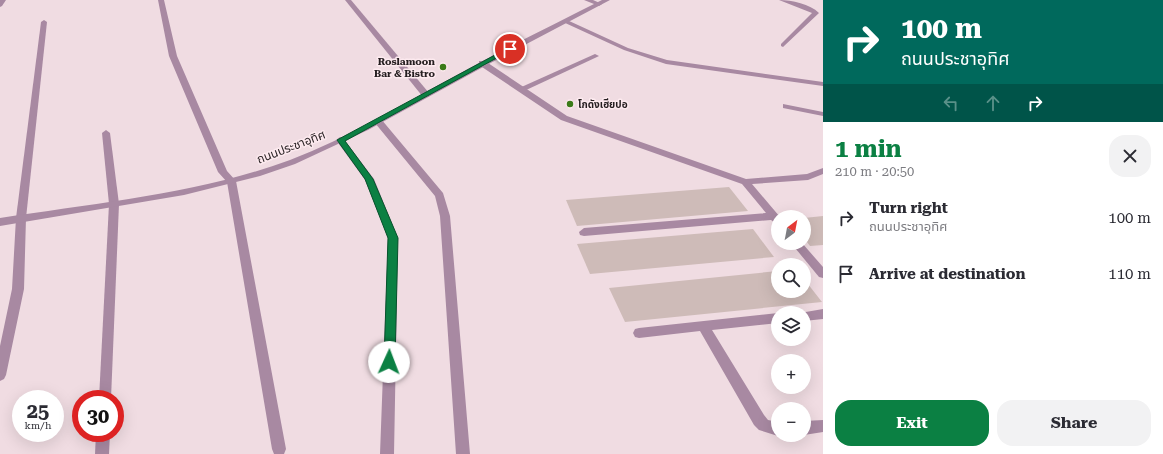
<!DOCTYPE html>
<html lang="en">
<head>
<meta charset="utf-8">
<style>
	:root { --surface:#fff; --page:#f2f2f3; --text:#2b2b33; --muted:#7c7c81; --accent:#0b8043 }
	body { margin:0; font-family:"Roboto Serif","Noto Sans Thai",serif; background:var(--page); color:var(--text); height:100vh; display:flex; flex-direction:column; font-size:15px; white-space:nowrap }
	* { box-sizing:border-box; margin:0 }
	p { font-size:13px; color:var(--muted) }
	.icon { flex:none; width:22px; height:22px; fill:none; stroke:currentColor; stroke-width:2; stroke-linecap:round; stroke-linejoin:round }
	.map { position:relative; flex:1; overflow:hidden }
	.side { display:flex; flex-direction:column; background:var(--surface); width:340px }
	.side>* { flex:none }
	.hud { background:#00695c; color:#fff; overflow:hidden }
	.needle { width:26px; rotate:32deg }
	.fabs { position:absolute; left:771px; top:210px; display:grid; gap:8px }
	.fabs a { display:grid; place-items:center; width:40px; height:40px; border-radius:50%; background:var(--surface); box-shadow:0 4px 16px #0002; font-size:20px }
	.speed { position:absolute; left:12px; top:390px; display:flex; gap:8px; font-size:20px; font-weight:700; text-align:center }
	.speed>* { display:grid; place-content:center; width:52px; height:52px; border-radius:50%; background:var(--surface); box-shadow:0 4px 16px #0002; line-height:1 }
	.speed small { font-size:10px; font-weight:400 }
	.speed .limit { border:6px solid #d22; background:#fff; color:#111 }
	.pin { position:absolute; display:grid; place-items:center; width:34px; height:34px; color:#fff; margin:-17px; border:2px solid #fff; border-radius:50%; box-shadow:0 1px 4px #0007 }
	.me { position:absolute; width:44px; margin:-22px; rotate:2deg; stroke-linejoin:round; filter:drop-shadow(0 0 3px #0008) }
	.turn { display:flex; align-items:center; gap:14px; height:84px; padding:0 12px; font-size:18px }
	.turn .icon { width:52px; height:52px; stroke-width:2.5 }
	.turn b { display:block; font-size:28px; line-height:34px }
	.lanes { display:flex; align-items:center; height:38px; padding:0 12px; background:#0003; justify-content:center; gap:20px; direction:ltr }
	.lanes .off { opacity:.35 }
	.round { display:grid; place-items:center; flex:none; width:42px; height:42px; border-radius:16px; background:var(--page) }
	.headline { display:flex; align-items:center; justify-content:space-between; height:68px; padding:0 12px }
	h1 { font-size:24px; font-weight:700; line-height:30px; color:var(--accent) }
	.primary-button { display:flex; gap:8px; margin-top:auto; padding:8px 12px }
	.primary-button a { flex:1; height:46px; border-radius:16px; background:var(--accent); color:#fff; font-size:16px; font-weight:700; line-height:46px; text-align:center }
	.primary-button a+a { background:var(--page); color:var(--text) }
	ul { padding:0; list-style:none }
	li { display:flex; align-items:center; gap:12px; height:56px; padding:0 12px }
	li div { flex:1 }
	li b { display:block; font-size:15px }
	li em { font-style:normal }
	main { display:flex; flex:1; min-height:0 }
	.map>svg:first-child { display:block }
</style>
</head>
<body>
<main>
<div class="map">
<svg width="823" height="454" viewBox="0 0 823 454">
	<rect width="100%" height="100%" fill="#f0dce2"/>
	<g fill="#cebbb8">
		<polygon points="729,187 748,211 577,226 566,200"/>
		<polygon points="823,216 823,245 810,246 804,238 804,218"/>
		<polygon points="753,229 774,257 590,274 577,244"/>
		<polygon points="778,271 778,291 804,291 804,279 822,302 625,322 609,288"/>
	</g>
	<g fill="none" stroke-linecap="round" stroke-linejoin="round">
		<g fill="#a889a2" fill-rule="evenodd">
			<polygon points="595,54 599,56 597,57 524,91 521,91 517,89"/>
			<polygon points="783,104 823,112 823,116 783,108"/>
			<polygon points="106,130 110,133 119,204 114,207 109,204 102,133"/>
			<polygon points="21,215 26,218 24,289 6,375 4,379 0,381 0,346 12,289 16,218"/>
		</g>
		<g fill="#a889a2" fill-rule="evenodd">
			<polygon points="0,0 6,0 2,6 0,7"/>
			<polygon points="158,0 164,0 177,56 227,171 236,181 286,449 284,454 274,454 272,449 227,182 218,172 169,56"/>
			<polygon points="345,0 351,0 429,93 429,97 423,97"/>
			<polygon points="584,0 593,0 602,4 599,6"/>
			<path d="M779 0C792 0 810 4 819 13L783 47 781 46V44L812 13Z"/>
			<polygon points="44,20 47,22 26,218 21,221 16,218 41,22"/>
			<polygon points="563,20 567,20 628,48 667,60 823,82 823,86 666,64 624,50 563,22"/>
			<polygon points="479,61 485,61 567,116 746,179 807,174 823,168 823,174 808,180 752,184 780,217 778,217 778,225 771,220 584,236 580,235 579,232 584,228 766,213 742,184 561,120 479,65"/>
			<polygon points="375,119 381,119 443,193 450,216 470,454 456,454 440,216 435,196 375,123"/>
			<polygon points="340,137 343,138 374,179 398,238 394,454 380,454 388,238 365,180 336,140"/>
			<polygon points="114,201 119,204 111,399 99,399 109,204"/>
			<polygon points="791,243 802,243 823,267 823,278 819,277"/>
			<polygon points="823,309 823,319 804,321 804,313 800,313"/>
			<polygon points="778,313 778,323 712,330 764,415 768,420 778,422 778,435 779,435 778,436 759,430 754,425 700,331 639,338 635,337 633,333 635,329 639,328"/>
			<polygon points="823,420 823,432 804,435 804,421"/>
			<polygon points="96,433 110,433 109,454 95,454"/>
		</g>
		<path fill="#a889a2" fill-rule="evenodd" d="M602 0H610L485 66 368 130 295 164 260 176 184 195 0 226V218C97 203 197 194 290 160 348 138 401 105 455 76 503 49 553 25 602 0Z"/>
	</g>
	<polygon fill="#0b8043" stroke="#07532c" points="508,48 513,49 345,141 373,179 398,238 395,362 393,365 389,367 385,365 384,362 388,238 365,179 337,140"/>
	<g fill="#3b7b19" stroke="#fdeaef" stroke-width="1.5">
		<circle cx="443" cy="67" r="4"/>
		<circle cx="570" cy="104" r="4"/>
	</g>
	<g text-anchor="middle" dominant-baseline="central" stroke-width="3" stroke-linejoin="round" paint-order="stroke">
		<g font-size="10" font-weight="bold" fill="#251e20" stroke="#fdeaef" text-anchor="end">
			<text x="435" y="61">Roslamoon<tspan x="435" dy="12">Bar &amp; Bistro</tspan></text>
			<text x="578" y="104" text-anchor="start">โกดังเฮียปอ</text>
		</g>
		<g font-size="12" fill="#251e20" stroke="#fdeaef">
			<text transform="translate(291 147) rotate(-21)">ถนนประชาอุทิศ</text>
		</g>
	</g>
</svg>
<div class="fabs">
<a><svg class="needle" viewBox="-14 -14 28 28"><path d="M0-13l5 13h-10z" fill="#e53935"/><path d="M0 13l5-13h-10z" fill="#7c7c81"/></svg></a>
<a><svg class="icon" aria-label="search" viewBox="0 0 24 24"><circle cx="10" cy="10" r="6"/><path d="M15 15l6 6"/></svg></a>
<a><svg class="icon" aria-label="layers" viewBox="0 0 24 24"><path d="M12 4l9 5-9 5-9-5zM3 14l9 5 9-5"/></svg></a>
<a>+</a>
<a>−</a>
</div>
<div class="speed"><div>25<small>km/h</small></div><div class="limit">30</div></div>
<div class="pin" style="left:510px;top:49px;background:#d93025"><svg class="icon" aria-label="arrive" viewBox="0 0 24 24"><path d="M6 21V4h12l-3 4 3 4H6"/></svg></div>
<svg class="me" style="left:389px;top:362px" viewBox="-20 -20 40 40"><circle r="19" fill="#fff"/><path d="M0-13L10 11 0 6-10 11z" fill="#0b8043"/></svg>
</div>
<section class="side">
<div class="hud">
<div class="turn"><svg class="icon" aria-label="right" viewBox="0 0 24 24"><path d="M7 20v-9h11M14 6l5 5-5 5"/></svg><div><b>100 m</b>ถนนประชาอุทิศ</div></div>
<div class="lanes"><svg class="icon off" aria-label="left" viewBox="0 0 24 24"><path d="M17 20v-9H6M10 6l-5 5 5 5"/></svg><svg class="icon off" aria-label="ahead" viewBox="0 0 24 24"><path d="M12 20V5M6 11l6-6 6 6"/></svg><svg class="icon" aria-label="right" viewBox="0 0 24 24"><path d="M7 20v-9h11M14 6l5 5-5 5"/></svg></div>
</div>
<div class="headline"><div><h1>1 min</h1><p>210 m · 20:50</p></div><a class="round"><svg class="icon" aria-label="close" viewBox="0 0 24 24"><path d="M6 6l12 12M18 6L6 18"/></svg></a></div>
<ul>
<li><svg class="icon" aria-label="right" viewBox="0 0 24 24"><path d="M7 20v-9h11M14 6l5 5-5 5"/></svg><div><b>Turn right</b><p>ถนนประชาอุทิศ</p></div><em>100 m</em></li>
<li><svg class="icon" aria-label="arrive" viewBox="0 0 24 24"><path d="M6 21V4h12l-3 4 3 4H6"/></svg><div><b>Arrive at destination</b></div><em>110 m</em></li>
</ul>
<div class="primary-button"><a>Exit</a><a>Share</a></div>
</section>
</main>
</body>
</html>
